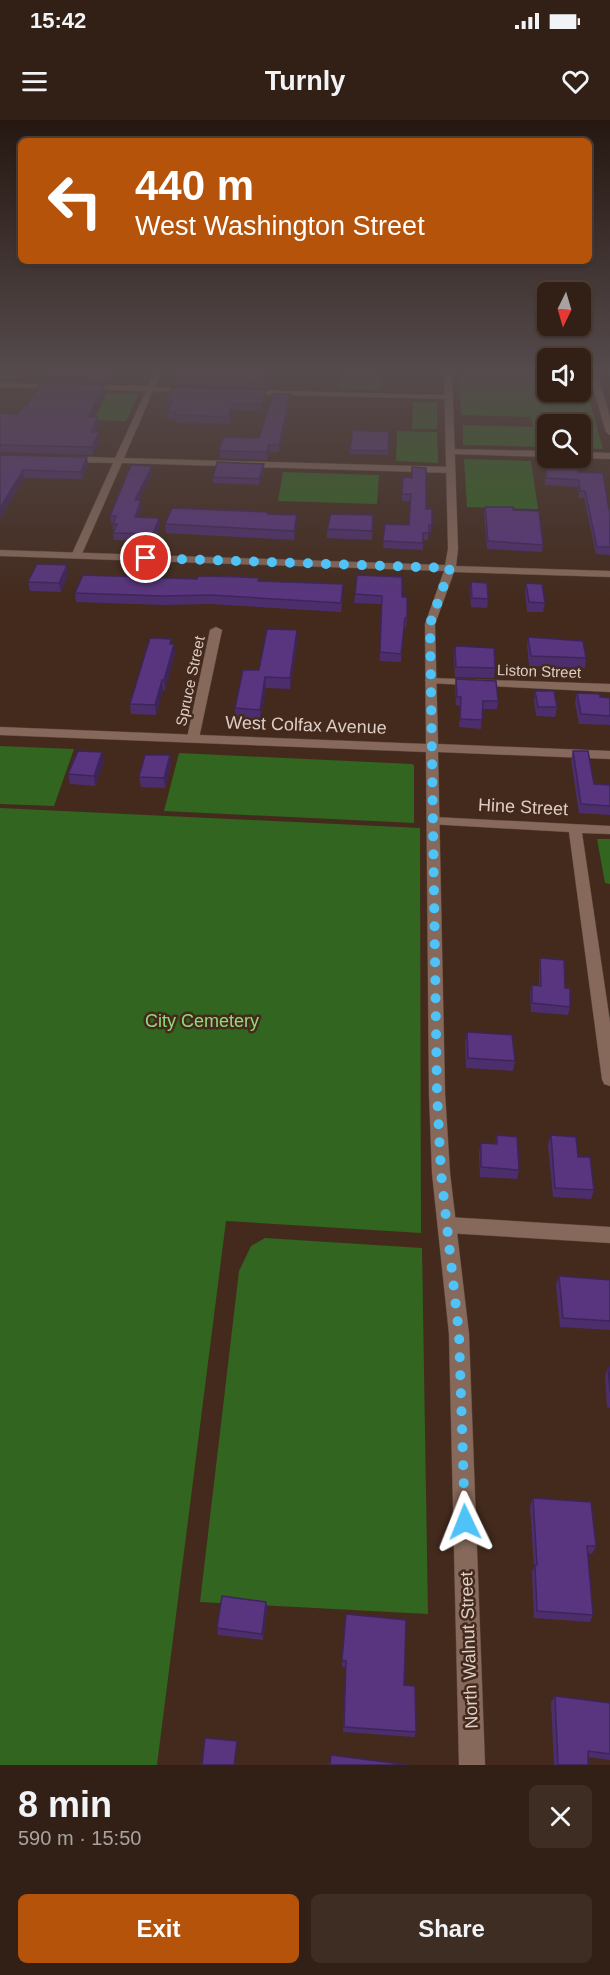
<!DOCTYPE html>
<html lang="en">
<head>
<meta charset="utf-8">
<style>
	:root { --surface:#322016; --page:#3d2d23; --text:#f1f3f6; --muted:#a8a3a1; --line:#4d3e35; --accent:#b45309 }
	body { margin:0; font-family:Helvetica,sans-serif; background:var(--page); color:var(--text); height:100vh; display:flex; flex-direction:column; font-size:22px; white-space:nowrap }
	* { box-sizing:border-box; margin:0 }
	p { font-size:20px; color:var(--muted) }
	.icon { flex:none; width:33px; height:33px; fill:none; stroke:currentColor; stroke-width:2; stroke-linecap:round; stroke-linejoin:round }
	.map { position:relative; height:1645px; overflow:hidden }
	.panel { display:flex; flex-direction:column; background:var(--surface); flex:1 }
	.panel>* { flex:none }
	.guide { position:absolute; left:18px; top:18px; width:574px; height:126px; border-radius:9px; box-shadow:0 2px 4px #0004,0 0 0 2px var(--line); background:#b45309; color:#fff; overflow:hidden }
	.needle { width:39px; rotate:185deg }
	.tools { position:absolute; left:537px; top:162px; display:grid; gap:12px }
	.tools a { display:grid; place-items:center; width:54px; height:54px; border-radius:9px; background:var(--surface); box-shadow:0 2px 4px #0004,0 0 0 2px var(--line); font-size:30px }
	.pin { position:absolute; display:grid; place-items:center; width:51px; height:51px; color:#fff; margin:-26px; border:3px solid #fff; border-radius:50%; box-shadow:0 2px 6px #0007 }
	.me { position:absolute; width:66px; margin:-33px; rotate:358deg; stroke-linejoin:round; filter:drop-shadow(0 0 4px #0008) }
	.turn { display:flex; align-items:center; gap:21px; height:126px; padding:0 18px; font-size:27px }
	.turn .icon { width:78px; height:78px; stroke-width:2.5 }
	.turn b { display:block; font-size:42px; line-height:51px }
	.round { display:grid; place-items:center; flex:none; width:63px; height:63px; border-radius:9px; background:var(--page) }
	.headline { display:flex; align-items:center; justify-content:space-between; height:102px; padding:0 18px }
	h1 { font-size:36px; font-weight:700; line-height:45px }
	.action { display:flex; gap:12px; margin-top:auto; padding:12px 18px }
	.action a { flex:1; height:69px; border-radius:9px; background:var(--accent); color:#fff; font-size:24px; font-weight:700; line-height:69px; text-align:center }
	.action a+a { background:var(--page); color:var(--text) }
	.status { display:flex; justify-content:space-between; align-items:center; height:42px; padding:0 30px; background:var(--surface); direction:ltr }
	.status svg { height:16px; fill:currentColor }
	header { display:flex; justify-content:space-between; align-items:center; height:78px; padding:0 18px; background:var(--surface); font-size:27px; font-weight:700 }
	.map>svg:first-child { display:block }
</style>
</head>
<body>
<div class="status"><b>15:42</b><svg viewBox="0 0 49 12"><path d="M0 12V9h3v3zM5 12V6h3v6zM10 12V3h3v9zM15 12V0h3v12zM26 1h20v11H26zM47 4h2v5h-2z"/></svg></div>
<header><svg class="icon" aria-label="menu" viewBox="0 0 24 24"><path d="M4 6h16M4 12h16M4 18h16"/></svg>Turnly<svg class="icon" aria-label="heart" viewBox="0 0 24 24"><path d="M12 20l-8-8c-3-5 5-10 8-4 3-6 11-1 8 4z"/></svg></header>
<div class="map">
<svg width="610" height="1645" viewBox="0 0 610 1645">
	<rect width="100%" height="100%" fill="#432a1d"/>
	<g fill="#32651f">
		<polygon points="343,252 383,252 381,270 341,269"/>
		<polygon points="459,252 547,252 548,272 580,272 582,252 603,329 581,328 580,304 548,304 547,327 463,325 463,305 533,307 531,297 461,295"/>
		<polygon points="107,273 138,274 126,301 94,300"/>
		<polygon points="413,282 437,282 437,309 412,309"/>
		<polygon points="397,311 437,312 438,343 396,341"/>
		<polygon points="464,339 531,341 538,389 467,387"/>
		<polygon points="283,352 379,355 377,384 278,381"/>
		<polygon points="0,626 74,629 54,686 0,684"/>
		<polygon points="179,633 412,644 414,645 414,703 164,691"/>
		<polygon points="0,688 420,708 421,1113 226,1101 157,1645 0,1645"/>
		<polygon points="597,719 610,719 610,764 605,763"/>
		<polygon points="265,1118 422,1128 428,1494 200,1482 239,1151 251,1126"/>
	</g>
	<g fill="none" stroke-linecap="round" stroke-linejoin="round">
		<defs>
			<g id="minor">
				<polygon points="154,252 162,252 155,267 191,268 195,270 191,272 153,271 124,338 451,347 455,350 451,353 122,343 81,436 72,438 71,436 113,343 69,342 65,339 69,336 115,338 146,271 86,269 82,267 86,265 148,266"/>
				<polygon points="589,252 597,252 610,297 610,315 606,312"/>
				<polygon points="0,263 59,265 63,267 59,269 0,267"/>
				<polygon points="245,270 449,275 453,277 449,279 242,274 242,270"/>
				<polygon points="447,329 548,331 548,337 450,334 447,333"/>
				<polygon points="580,332 610,333 610,339 580,338"/>
				<polygon points="216,507 222,510 199,618 193,622 187,618 210,510"/>
				<polygon points="431,558 610,564 610,572 427,563 425,561"/>
				<polygon points="434,697 610,706 610,714 582,713 610,902 610,966 604,964 602,959 569,712 429,704 427,701 429,698"/>
				<polygon points="447,1097 610,1107 610,1123 447,1113 440,1111 438,1105 440,1099"/>
			</g>
			<polygon id="tertiary" points="444,252 452,252 458,429 456,446 610,451 610,457 454,452 435,504 438,624 610,631 610,639 438,632 445,973 450,1053 469,1214 485,1645 459,1645 449,1214 432,1053 429,973 426,632 0,615 0,607 426,624 425,504 444,451 0,436 0,430 445,445 448,429"/>
		</defs>
		<use href="#minor" stroke="#5c473c" stroke-width="1"/>
		<use href="#tertiary" stroke="#5c473c" stroke-width="1"/>
		<use href="#minor" fill="#86695a" fill-rule="evenodd"/>
		<use href="#tertiary" fill="#86695a" fill-rule="evenodd"/>
	</g>
	<g fill="#4d2e6d">
		<polygon points="0,252 38,252 34,258 0,257"/>
		<polygon points="50,252 115,252 115,253 109,264 47,262 46,258"/>
		<polygon points="271,252 268,268 175,265 175,258"/>
		<polygon points="104,265 105,272 93,297 99,305 95,312 100,319 93,335 0,332 0,293 18,294 27,285"/>
		<polygon points="266,270 266,276 262,291 234,290 229,304 175,302 175,299 167,299 167,292 169,286 167,286 167,280"/>
		<polygon points="290,281 279,332 270,332 267,340 220,338 219,331 259,318"/>
		<polygon points="389,312 388,335 350,334 350,330"/>
		<polygon points="0,335 88,345 82,359 24,358 0,399"/>
		<polygon points="546,339 578,352 610,390 610,435 596,434 584,378 579,378 578,367 545,365 545,346"/>
		<polygon points="264,344 264,350 259,365 213,363 213,357"/>
		<polygon points="152,353 139,380 142,387 138,397 159,398 160,405 154,421 114,420 113,413 115,410 113,410 113,403 111,403 110,396"/>
		<polygon points="402,364 426,389 432,389 431,413 429,413 428,420 423,420 423,430 383,428 385,404 409,405 410,381 402,381"/>
		<polygon points="485,387 543,425 542,432 487,429 484,394"/>
		<polygon points="268,394 297,395 297,404 294,420 166,413 165,404"/>
		<polygon points="373,395 372,420 327,418 327,409"/>
		<polygon points="68,454 61,472 30,471 28,462"/>
		<polygon points="259,461 343,473 341,492 211,484 163,485 76,482 75,473"/>
		<polygon points="471,462 488,479 487,488 471,487 470,471"/>
		<polygon points="526,463 545,483 543,492 527,492 525,472"/>
		<polygon points="355,474 402,477 407,498 406,507 404,507 401,542 380,541 381,484 354,483"/>
		<polygon points="297,510 297,522 290,569 266,568 260,601 236,600 235,588 259,550"/>
		<polygon points="528,517 586,538 585,548 529,546 527,526"/>
		<polygon points="172,524 175,533 165,570 163,570 156,595 131,594 130,584"/>
		<polygon points="455,526 495,548 494,558 455,557 454,536"/>
		<polygon points="456,559 498,581 497,589 482,589 481,609 459,607 460,586 456,585 455,567"/>
		<polygon points="535,571 557,587 555,597 536,596 534,580"/>
		<polygon points="577,573 600,577 610,578 610,605 579,604 575,583"/>
		<polygon points="573,631 594,664 610,665 610,695 579,693 571,640"/>
		<polygon points="104,642 95,666 70,664 68,654"/>
		<polygon points="171,645 165,668 141,667 139,657"/>
		<polygon points="540,838 565,868 570,887 568,895 531,892 530,873 532,865 539,866 539,846"/>
		<polygon points="467,912 515,941 513,951 466,948 465,922"/>
		<polygon points="497,1015 519,1050 517,1059 480,1057 479,1033 481,1023 495,1024"/>
		<polygon points="551,1015 578,1037 594,1070 591,1079 553,1077 548,1025"/>
		<polygon points="559,1156 610,1160 610,1210 560,1207 556,1165"/>
		<polygon points="608,1247 610,1247 610,1288 607,1287 605,1256"/>
		<polygon points="533,1378 596,1426 592,1434 588,1433 593,1495 590,1502 534,1498 532,1452 534,1447 530,1386"/>
		<polygon points="266,1482 267,1489 263,1520 218,1515 217,1508"/>
		<polygon points="346,1494 404,1565 416,1612 414,1617 343,1612 346,1547 342,1547"/>
		<polygon points="555,1576 610,1583 610,1640 588,1637 588,1645 554,1645 551,1582"/>
	</g>
	<g fill="#3e2559">
		<polygon points="33,252 38,252 34,258"/>
		<polygon points="113,252 115,253 109,264 109,260"/>
		<polygon points="270,252 271,252 268,268 267,261"/>
		<polygon points="104,265 105,272 89,305 88,297"/>
		<polygon points="266,270 266,276 262,291 262,284"/>
		<polygon points="290,274 290,281 279,332 279,325"/>
		<polygon points="233,283 234,290 229,304 228,297"/>
		<polygon points="98,297 99,305 92,319 91,312"/>
		<polygon points="99,312 100,319 93,335 92,327"/>
		<polygon points="269,325 270,332 267,340 267,332"/>
		<polygon points="87,337 88,345 82,359 81,352"/>
		<polygon points="264,344 264,350 259,365 259,359"/>
		<polygon points="152,346 152,353 136,387 135,380"/>
		<polygon points="23,350 24,358 0,399 0,388"/>
		<polygon points="141,380 142,387 136,404 135,397"/>
		<polygon points="297,395 297,404 294,420 294,411"/>
		<polygon points="159,398 160,405 154,421 153,414"/>
		<polygon points="67,445 68,454 61,472 59,463"/>
		<polygon points="297,510 297,522 290,569 290,558"/>
		<polygon points="174,524 175,533 165,570 164,560"/>
		<polygon points="265,557 266,568 260,601 260,590"/>
		<polygon points="162,560 163,570 156,595 155,585"/>
		<polygon points="102,632 104,642 95,666 94,656"/>
		<polygon points="170,635 171,645 165,668 164,658"/>
		<polygon points="266,1482 267,1489 263,1520 262,1514"/>
	</g>
	<g fill="#59357f" stroke="#3e2559" stroke-width="1.5">
		<polygon points="50,252 113,252 109,260 46,258"/>
		<polygon points="178,252 270,252 267,261 175,258"/>
		<polygon points="40,263 104,265 88,297 98,297 91,312 99,312 92,327 0,325 0,293 18,294 24,285 27,285"/>
		<polygon points="172,267 266,270 262,284 233,283 228,297 175,295 176,292 167,292 172,280 167,280"/>
		<polygon points="273,274 290,274 279,325 269,325 267,332 219,331 223,317 259,318"/>
		<polygon points="353,310 389,312 388,331 350,330"/>
		<polygon points="0,335 87,337 81,352 23,350 0,388"/>
		<polygon points="546,339 577,340 578,352 603,353 609,390 610,390 610,427 597,427 585,371 580,371 579,360 546,358"/>
		<polygon points="217,342 264,344 259,359 213,357"/>
		<polygon points="131,345 152,346 135,380 141,380 135,397 159,398 153,414 113,413 117,404 113,404 116,396 110,396"/>
		<polygon points="412,347 426,348 426,389 432,389 432,406 429,405 429,413 423,413 423,423 383,421 385,404 409,405 411,374 402,374 403,357 412,358"/>
		<polygon points="485,387 513,387 513,390 539,391 543,425 488,421"/>
		<polygon points="172,388 268,392 268,394 297,395 294,411 165,404"/>
		<polygon points="331,394 373,395 372,411 327,409"/>
		<polygon points="37,444 67,445 59,463 28,462"/>
		<polygon points="83,455 197,459 198,456 241,457 259,458 258,461 343,464 341,483 211,475 162,476 75,473"/>
		<polygon points="357,455 402,457 402,477 407,477 407,498 405,498 401,534 380,532 382,476 355,474"/>
		<polygon points="471,462 487,463 488,479 472,478"/>
		<polygon points="526,463 542,464 545,483 529,482"/>
		<polygon points="267,509 297,510 290,558 265,557 260,590 235,588 243,550 259,550"/>
		<polygon points="528,517 583,521 586,538 531,536"/>
		<polygon points="150,518 171,519 170,524 174,524 164,560 162,560 155,585 130,584"/>
		<polygon points="455,526 494,528 495,548 456,547"/>
		<polygon points="456,559 496,561 498,581 483,581 482,600 460,599 461,577 457,577"/>
		<polygon points="535,571 554,571 557,587 538,587"/>
		<polygon points="577,573 600,574 600,577 610,578 610,596 581,594"/>
		<polygon points="78,631 102,632 94,656 68,654"/>
		<polygon points="573,631 588,631 594,664 610,665 610,686 581,684"/>
		<polygon points="145,635 170,635 164,658 139,657"/>
		<polygon points="540,838 564,840 565,868 570,868 570,887 532,883 532,865 541,866"/>
		<polygon points="467,912 512,915 515,941 468,938"/>
		<polygon points="497,1015 517,1017 519,1050 481,1047 481,1023 497,1024"/>
		<polygon points="551,1015 576,1017 578,1037 590,1037 594,1070 555,1068"/>
		<polygon points="559,1156 610,1160 610,1201 563,1198"/>
		<polygon points="608,1247 610,1247 610,1272"/>
		<polygon points="533,1378 591,1382 596,1426 587,1426 593,1495 537,1491 535,1445 537,1445"/>
		<polygon points="222,1476 266,1482 262,1514 217,1508"/>
		<polygon points="346,1494 406,1500 404,1565 415,1566 416,1612 344,1607 346,1541 342,1540"/>
		<polygon points="555,1576 610,1583 610,1634 588,1631 588,1645 558,1645"/>
		<polygon points="205,1618 237,1621 234,1645 202,1645"/>
		<polygon points="331,1635 408,1645 330,1645"/>
	</g>
	<linearGradient id="sky" x2="0" y2="1"><stop stop-color="#251710"/><stop offset="0.52" stop-color="#554a4c"/><stop offset="1" stop-color="#554a4c" stop-opacity="0"/></linearGradient>
	<rect width="610" height="482" fill="url(#sky)"/>
	<g fill="none" stroke-linecap="round" stroke-linejoin="round">
		<polyline stroke="#4fc3f7" stroke-width="10" stroke-dasharray="0 18" points="146,438 450,448 430,504 437,973 441,1053 459,1214 465,1402"/>
	</g>
	<g text-anchor="middle" dominant-baseline="central" stroke-width="5" stroke-linejoin="round" paint-order="stroke">
		<g font-size="15" fill="#dfcec6" stroke="#432a1d">
			<text transform="translate(539 551) rotate(2)">Liston Street</text>
			<text transform="translate(190 561) rotate(-78)">Spruce Street</text>
		</g>
		<g font-size="18" fill="#dfcec6" stroke="#432a1d">
			<text transform="translate(306 605) rotate(2)">West Colfax Avenue</text>
			<text transform="translate(523 687) rotate(3)">Hine Street</text>
			<text transform="translate(469 1530) rotate(-92)">North Walnut Street</text>
		</g>
		<g font-size="18" fill="#91dc77" stroke="#432a1d">
			<text x="202" y="901">City Cemetery</text>
		</g>
	</g>
</svg>
<div class="tools">
<a><svg class="needle" viewBox="-14 -14 28 28"><path d="M0-13l5 13h-10z" fill="#e53935"/><path d="M0 13l5-13h-10z" fill="#a8a3a1"/></svg></a>
<a><svg class="icon" aria-label="sound" viewBox="0 0 24 24"><path d="M4 9h4l5-4v14l-5-4H4zM17 9q2 3 0 6"/></svg></a>
<a><svg class="icon" aria-label="search" viewBox="0 0 24 24"><circle cx="10" cy="10" r="6"/><path d="M15 15l6 6"/></svg></a>
</div>
<div class="pin" style="left:146px;top:438px;background:#d93025"><svg class="icon" aria-label="arrive" viewBox="0 0 24 24"><path d="M6 21V4h12l-3 4 3 4H6"/></svg></div>
<svg class="me" style="left:465px;top:1402px" viewBox="-20 -20 40 40"><path d="M0-17L14 15 0 8-14 15z" fill="#4fc3f7" stroke="#fff" stroke-width="4"/></svg>
<div class="guide">
<div class="turn"><svg class="icon" aria-label="left" viewBox="0 0 24 24"><path d="M17 20v-9H6M10 6l-5 5 5 5"/></svg><div><b>440 m</b>West Washington Street</div></div>
</div>
</div>
<section class="panel">
<div class="headline"><div><h1>8 min</h1><p>590 m · 15:50</p></div><a class="round"><svg class="icon" aria-label="close" viewBox="0 0 24 24"><path d="M6 6l12 12M18 6L6 18"/></svg></a></div>
<div class="action"><a>Exit</a><a>Share</a></div>
</section>
</body>
</html>
